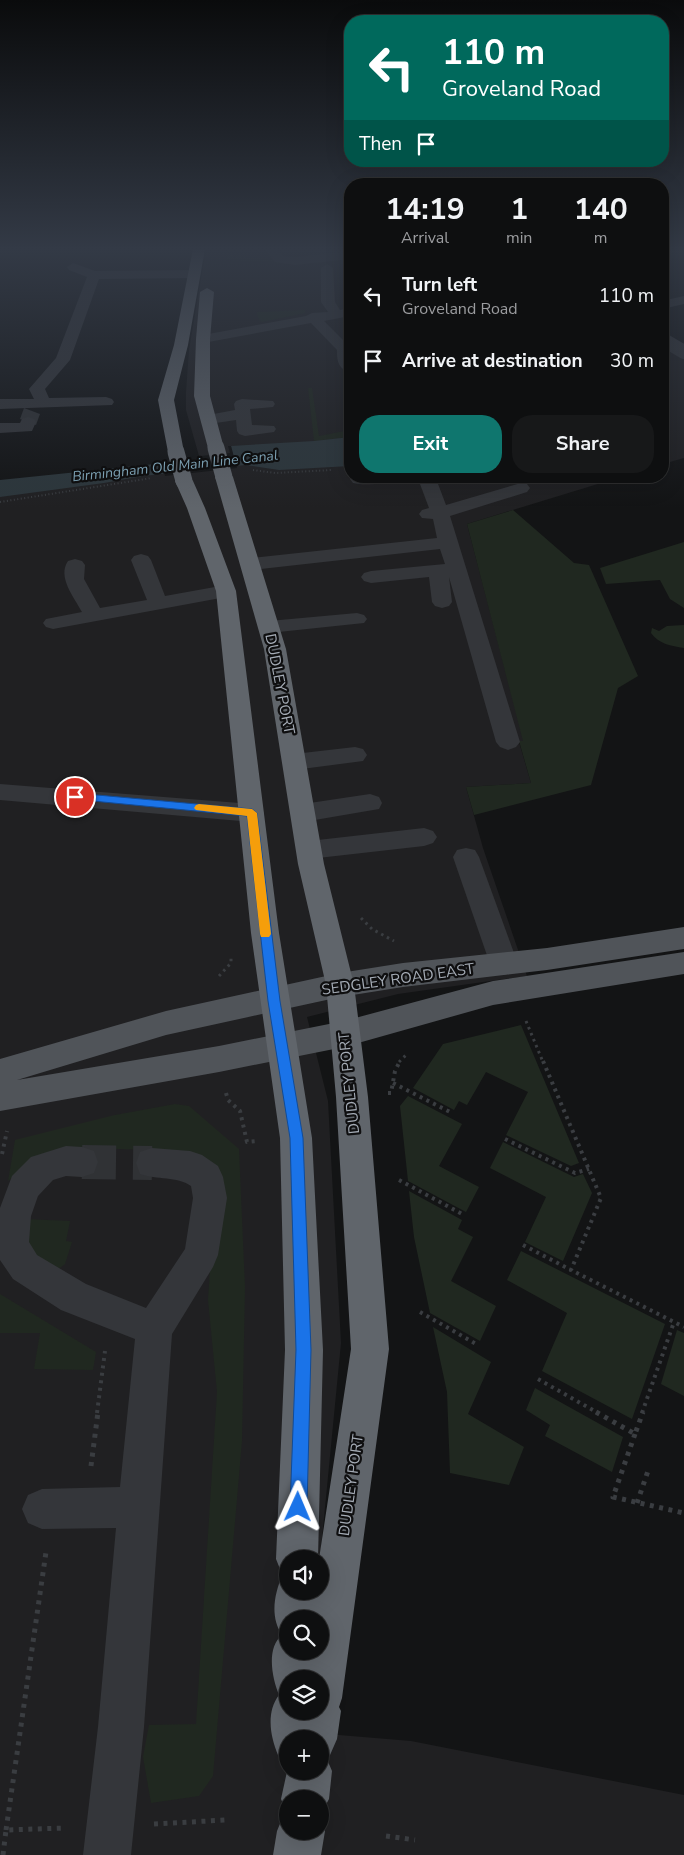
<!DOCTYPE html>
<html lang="en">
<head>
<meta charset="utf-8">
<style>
	:root { --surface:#0e0f10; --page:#171819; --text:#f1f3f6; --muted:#9b9c9f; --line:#2e2f30; --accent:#0f766e }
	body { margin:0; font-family:"Nunito Sans",sans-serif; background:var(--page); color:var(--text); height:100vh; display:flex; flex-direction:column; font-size:19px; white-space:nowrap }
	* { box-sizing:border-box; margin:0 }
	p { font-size:16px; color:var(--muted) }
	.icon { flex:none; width:28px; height:28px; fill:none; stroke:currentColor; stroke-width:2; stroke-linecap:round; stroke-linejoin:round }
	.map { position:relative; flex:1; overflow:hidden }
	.side { position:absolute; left:344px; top:178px; width:325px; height:305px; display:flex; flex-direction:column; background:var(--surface); border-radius:20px; box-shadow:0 5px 20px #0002,0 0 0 1px var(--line) }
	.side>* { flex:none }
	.top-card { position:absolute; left:344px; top:15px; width:325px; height:152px; border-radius:20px; box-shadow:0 5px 20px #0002,0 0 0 1px var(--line); background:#00695c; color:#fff; overflow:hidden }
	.buttons { position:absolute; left:279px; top:1550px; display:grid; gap:10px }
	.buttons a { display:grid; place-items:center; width:50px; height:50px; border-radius:50%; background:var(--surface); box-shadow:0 5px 20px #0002,0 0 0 1px var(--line); font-size:25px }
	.pin { position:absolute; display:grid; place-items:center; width:42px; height:42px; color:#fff; margin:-21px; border:2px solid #fff; border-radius:50%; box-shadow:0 1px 5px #0007 }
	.me { position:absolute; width:55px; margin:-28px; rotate:1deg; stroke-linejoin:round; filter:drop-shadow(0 0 4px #0008) }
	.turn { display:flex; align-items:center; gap:18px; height:105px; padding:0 15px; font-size:22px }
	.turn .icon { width:65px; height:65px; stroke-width:2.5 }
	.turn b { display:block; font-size:35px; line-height:42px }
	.then { display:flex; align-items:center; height:48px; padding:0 15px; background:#0003; gap:10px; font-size:19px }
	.eta { display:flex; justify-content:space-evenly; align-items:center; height:85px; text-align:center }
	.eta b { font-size:30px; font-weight:700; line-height:35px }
	.primary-button { display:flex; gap:10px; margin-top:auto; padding:10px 15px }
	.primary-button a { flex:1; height:58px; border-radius:20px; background:var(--accent); color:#fff; font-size:20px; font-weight:700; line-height:58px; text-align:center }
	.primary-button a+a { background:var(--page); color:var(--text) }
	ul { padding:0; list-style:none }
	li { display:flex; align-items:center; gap:15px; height:65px; padding:0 15px }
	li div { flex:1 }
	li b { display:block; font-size:19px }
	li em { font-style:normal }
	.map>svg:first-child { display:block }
</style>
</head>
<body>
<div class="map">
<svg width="684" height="1855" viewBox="0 0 684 1855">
	<rect width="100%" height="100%" fill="#131415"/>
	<g fill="#202022" fill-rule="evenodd">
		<path d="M206 249H350V476H624L467 524 524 741 519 742 531 783 466 787 483 848 527 976 398 994 307 1017 328 1101 341 1343 320 1559H288V1711L303 1732 411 1741 684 1795V1855H0V486L201 463 186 410V392L189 350ZM288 1739H320V1771H288ZM288 1799H320V1831H288Z"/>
		<polygon points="662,338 684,352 684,458 663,464"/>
	</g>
	<g fill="#202820">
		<polygon points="227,249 245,249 246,257 271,259 276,263 226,260"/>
		<polygon points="305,310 305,313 262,322 259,320 257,312"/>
		<polygon points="308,388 312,388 319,436 350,430 350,437 314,441"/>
		<polygon points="513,510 574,563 589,565 638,676 618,688 591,785 474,815 466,787 531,783 519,741 523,741 467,524"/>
		<polygon points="684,542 684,608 670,599 660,580 606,584 600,568"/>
		<path d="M684 625V648C671 646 659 644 651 633L652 628 659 631 667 626Z"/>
		<polygon points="521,1025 579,1163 571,1166 506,1135 528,1092 486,1072 467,1105 459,1101 454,1110 413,1088 443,1044"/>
		<polygon points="408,1096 462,1124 439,1166 479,1187 466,1212 408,1181 400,1106"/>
		<polygon points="175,1104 189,1106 239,1149 245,1287 242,1441 213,1776 199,1796 151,1803 143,1757 149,1725 196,1724 217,1392 208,1300 216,1175 199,1155 186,1151 84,1148 27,1165 8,1181 15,1140 115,1115"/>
		<polygon points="503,1142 574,1177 583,1174 592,1193 563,1261 525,1242 546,1197 490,1168"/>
		<polygon points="409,1191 462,1220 458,1229 473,1237 451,1281 496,1306 480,1341 430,1313 414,1237"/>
		<polygon points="25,1219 70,1221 66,1241 72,1242 65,1264 57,1270 20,1248"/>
		<polygon points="521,1251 665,1324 632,1419 542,1371 567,1313 507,1280"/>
		<polygon points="0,1294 96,1352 93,1370 34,1369 40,1333 0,1333"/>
		<polygon points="433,1327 491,1362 468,1414 524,1447 509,1485 450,1473 447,1392"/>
		<polygon points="677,1330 684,1333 684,1396 661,1384"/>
		<polygon points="535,1388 623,1437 612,1472 545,1436 550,1425 526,1410"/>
	</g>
	<polygon fill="#2c363b" points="350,437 350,466 279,470 245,465 143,476 104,483 0,497 0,480 233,456 231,446 314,441"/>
	<polygon fill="#131415" points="228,446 231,446 237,468 165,476 161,460 230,453"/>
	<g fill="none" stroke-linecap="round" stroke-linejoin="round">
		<polyline stroke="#303235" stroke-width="17" stroke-dasharray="17 9" stroke-linecap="butt" points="28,422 32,411"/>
		<polyline stroke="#303235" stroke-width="34" stroke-dasharray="34 17" stroke-linecap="butt" points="82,1162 152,1163"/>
		<g stroke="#3a3d41" stroke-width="2" stroke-dasharray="1 2.5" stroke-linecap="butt">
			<polyline points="253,470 275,473 332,470"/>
			<polyline points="0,502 152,478"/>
		</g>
		<g stroke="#3a3d41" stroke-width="3" stroke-dasharray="2.5 4" stroke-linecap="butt">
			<polyline points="361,918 372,929 394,941"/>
			<polyline points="219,976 231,963 231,957"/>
			<polyline points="526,1021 543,1062"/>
			<polyline points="399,1062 408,1053"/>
		</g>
		<g stroke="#3a3d41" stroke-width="4" stroke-dasharray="3 4.5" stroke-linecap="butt">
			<polyline points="543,1061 601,1198 571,1270 684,1327"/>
			<polyline points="393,1083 452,1113"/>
			<polyline points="226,1093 228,1100 240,1111 247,1142 258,1141"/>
			<polyline points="388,1093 391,1093 395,1071 400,1061"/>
			<polyline points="505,1139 575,1173 589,1169"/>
			<polyline points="2,1154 7,1131"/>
			<polyline points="399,1180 464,1215"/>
			<polyline points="523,1245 571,1270"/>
			<polyline points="420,1312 478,1345"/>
			<polyline points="538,1379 598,1413"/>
			<polyline points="97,1413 105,1351"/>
			<polyline points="642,1413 674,1322"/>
		</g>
		<g stroke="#3a3d41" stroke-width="5" stroke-dasharray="4 5.5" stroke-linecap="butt">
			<polyline points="596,1412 635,1434 643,1412"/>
			<polyline points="635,1434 613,1497 684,1513"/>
			<polyline points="91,1466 98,1412"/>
			<polyline points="637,1503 649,1468"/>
			<polyline points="154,1824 226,1820"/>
			<polyline points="6,1830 46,1552 49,1552"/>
			<polyline points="386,1836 415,1840"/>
			<polyline points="3,1855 6,1830 66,1828"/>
		</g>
		<g fill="#34363a" fill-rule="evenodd">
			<polygon points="264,249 276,249 283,256 295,257 350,251 350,259 295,265 275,262"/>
			<polygon points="73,263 95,271 195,270 201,274 195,278 99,279 70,360 45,389 49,398 106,397 112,399 114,402 112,405 0,409 0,399 34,399 29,389 56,358 87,277 69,270 67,267"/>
			<path d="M327 264 333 268 335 302 340 310 350 308V316L324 321 350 347V372C338 369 337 361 337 350L311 323 203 343 198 342 196 339 198 336 203 335 306 316 312 313 328 312 321 302V268Z"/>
			<polygon points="684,296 684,304 662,309 662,301"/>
			<polygon points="242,399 273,401 275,404 273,407 250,409 252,425 274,426 276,429 274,432 245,436 239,434 237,431 236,420 209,424 203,422 201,419 203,416 235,410 234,404 236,401"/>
			<polygon points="28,417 34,419 36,422 32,431 0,433 0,423 20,423 22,419"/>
			<path d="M352 476H401L399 480C386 483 366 486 353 483L350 479Z"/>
			<polygon points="417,476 435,476 446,505 521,483 527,484 530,488 527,492 450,516 520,742 516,747 508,750 500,747 496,742 449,577 452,602 449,606 442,608 435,606 432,602 429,577 371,583 364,581 361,577 364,573 371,571 445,564 440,549 251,570 244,568 241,564 244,560 251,558 437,538 433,519 422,518 419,514 422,510 429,508"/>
			<path d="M141 554 148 556 151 560 165 596 226 585 233 587 236 591 233 595 226 597 53 629 46 627 43 623 46 619 82 612C74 597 57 577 68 561L75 559 82 561 85 565 84 579 100 608 147 600 131 560 134 556Z"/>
			<polygon points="357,613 364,615 367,619 364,623 269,633 262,631 259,627 262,623 269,621"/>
			<polygon points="355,747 363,749 367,755 363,761 294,770 286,768 282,762 286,756 294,754"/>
			<polygon points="0,784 252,804 261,807 264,813 261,819 252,822 0,800"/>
			<polygon points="370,794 379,797 382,803 379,809 303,822 294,819 291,813 294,807 303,804"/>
			<polygon points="424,828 433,831 437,837 433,843 424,846 309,859 300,857 296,850 300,843 309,841"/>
			<polygon points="466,848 475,850 479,857 518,964 514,972 504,975 494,972 490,964 453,857 457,850"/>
			<path d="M66 1146 82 1147 94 1151 98 1162 94 1173 82 1177 66 1176 53 1180 38 1196 31 1216 29 1242 37 1255 86 1284 146 1308 185 1249 193 1198 191 1186C177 1176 157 1180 140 1174L136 1163 140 1152 152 1148 190 1151 202 1155 218 1166 223 1177 227 1198 218 1255 213 1267 172 1334 144 1727 131 1855H83L98 1727 116 1528 42 1529 28 1523 22 1509 28 1495 42 1489 120 1487 135 1339 61 1310 13 1279 0 1260V1208L12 1176 31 1157Z"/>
		</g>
		<polygon fill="#505459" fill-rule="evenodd" points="684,927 684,949 547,970 403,987 340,997 166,1035 17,1080 219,1046 344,1021 493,981 684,952 684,974 493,1005 344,1047 219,1072 0,1111 0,1059 166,1011 340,973 403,963 547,948"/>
		<g fill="#60656b" fill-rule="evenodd">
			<polygon points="193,249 205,249 188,345 174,400 184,452 182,456 170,456 168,452 158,400 174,345"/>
			<polygon points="207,288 214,292 210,339 210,396 224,448 222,452 210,452 208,448 194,396 196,339 200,292"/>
			<path d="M224 472 230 473 233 477 286 649 324 864 354 985 368 1097 389 1349 342 1698 339 1707 341 1711 337 1739 330 1755 326 1757 332 1771 329 1799 320 1816V1799H288V1831H320V1819L325 1831 321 1855H273L277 1831 284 1814 287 1813 281 1799 288 1767V1771H320V1739H288V1759L278 1755C270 1736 266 1712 279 1695 272 1678 266 1648 282 1635 270 1617 274 1595 282 1576L285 1575 282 1574 276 1559 285 1350 280 1138 251 933 216 591 187 508 175 481 178 477 184 476 190 477 193 481 205 508 236 591 279 933 312 1138 323 1350 318 1559H288V1591H320L319 1559 351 1349 336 1097 326 985 298 864 264 649 215 477 218 473ZM288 1619H320V1651H288ZM288 1679H320V1711H288Z"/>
		</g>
		<polyline stroke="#34363a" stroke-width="14" points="662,339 684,352"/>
		<g stroke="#60656b" stroke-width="17">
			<polyline points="216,448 224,477"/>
			<polyline points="176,452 184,481"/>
		</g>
	</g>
	<linearGradient id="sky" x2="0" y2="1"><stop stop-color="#0a0b0c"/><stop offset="0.49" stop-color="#333a46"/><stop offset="1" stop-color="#333a46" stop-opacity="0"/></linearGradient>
	<rect width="684" height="508" fill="url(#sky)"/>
	<polygon fill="#1a73e8" stroke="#114b97" points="75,793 252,809 257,813 280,1001 303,1138 311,1350 307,1507 304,1513 298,1515 292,1513 290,1507 296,1350 290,1138 268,1001 247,816 72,799 70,797"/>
	<polygon fill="#f59e0b" points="199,804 252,809 257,813 271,934 269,937 261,937 260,934 247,816 196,810 194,808 196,805"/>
	<g text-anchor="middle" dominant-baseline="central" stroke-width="4.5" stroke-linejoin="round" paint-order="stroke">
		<g font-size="14" font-style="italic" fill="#7b9fb1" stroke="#0f0f10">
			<text transform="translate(175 466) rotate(-6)">Birmingham Old Main Line Canal</text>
		</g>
		<g font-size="15" fill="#a5acb6" stroke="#0f0f10">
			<text transform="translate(280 684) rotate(79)">DUDLEY PORT</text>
			<text transform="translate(398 979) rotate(-8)">SEDGLEY ROAD EAST</text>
			<text transform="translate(349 1083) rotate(-96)">DUDLEY PORT</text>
			<text transform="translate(351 1485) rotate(-82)">DUDLEY PORT</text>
		</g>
	</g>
</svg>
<div class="buttons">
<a><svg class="icon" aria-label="sound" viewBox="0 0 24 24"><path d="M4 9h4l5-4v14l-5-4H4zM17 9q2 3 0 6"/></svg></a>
<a><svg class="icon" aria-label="search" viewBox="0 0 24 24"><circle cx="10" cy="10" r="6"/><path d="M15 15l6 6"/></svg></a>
<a><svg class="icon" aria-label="layers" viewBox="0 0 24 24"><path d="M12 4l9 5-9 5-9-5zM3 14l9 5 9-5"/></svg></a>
<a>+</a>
<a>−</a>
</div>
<div class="pin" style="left:75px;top:797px;background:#d93025"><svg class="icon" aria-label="arrive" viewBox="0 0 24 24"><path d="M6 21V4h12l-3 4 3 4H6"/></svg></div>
<svg class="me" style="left:298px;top:1507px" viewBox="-20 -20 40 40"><path d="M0-17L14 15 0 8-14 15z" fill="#1a73e8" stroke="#fff" stroke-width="4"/></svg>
<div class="top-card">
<div class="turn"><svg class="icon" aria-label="left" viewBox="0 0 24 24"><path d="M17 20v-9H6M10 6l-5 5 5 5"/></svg><div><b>110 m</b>Groveland Road</div></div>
<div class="then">Then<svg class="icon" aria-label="arrive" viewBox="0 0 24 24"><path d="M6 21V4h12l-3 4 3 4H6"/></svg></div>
</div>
<section class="side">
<div class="eta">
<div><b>14:19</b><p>Arrival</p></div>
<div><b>1</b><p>min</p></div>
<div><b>140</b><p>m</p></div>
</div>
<ul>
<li><svg class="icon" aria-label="left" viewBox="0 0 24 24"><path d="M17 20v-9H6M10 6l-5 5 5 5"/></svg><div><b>Turn left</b><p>Groveland Road</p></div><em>110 m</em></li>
<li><svg class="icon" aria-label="arrive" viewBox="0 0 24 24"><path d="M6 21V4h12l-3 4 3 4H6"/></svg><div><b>Arrive at destination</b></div><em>30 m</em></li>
</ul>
<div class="primary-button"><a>Exit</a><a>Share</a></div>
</section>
</div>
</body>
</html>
